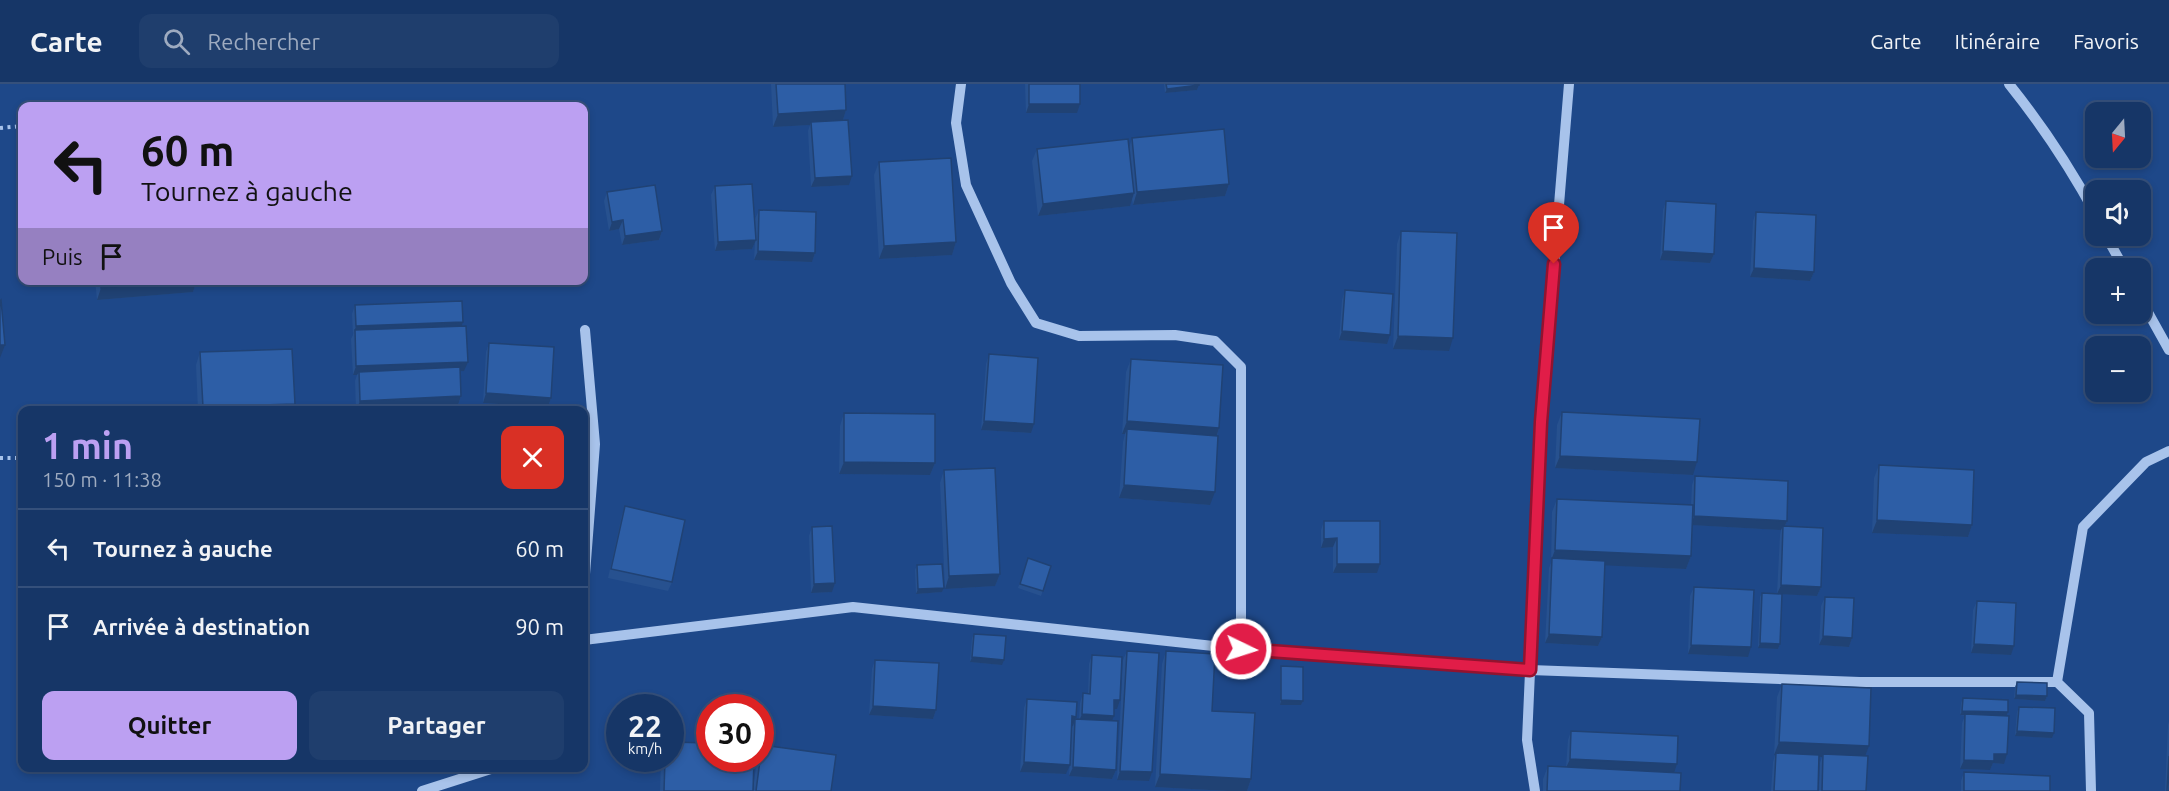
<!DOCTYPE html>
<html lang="fr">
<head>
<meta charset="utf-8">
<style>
	:root { --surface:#163667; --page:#1f3e6d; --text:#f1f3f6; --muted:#9eabc0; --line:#35507b; --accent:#bca0f2 }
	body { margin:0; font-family:Ubuntu,sans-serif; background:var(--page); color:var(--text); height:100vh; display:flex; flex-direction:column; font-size:22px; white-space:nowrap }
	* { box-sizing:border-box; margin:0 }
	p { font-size:20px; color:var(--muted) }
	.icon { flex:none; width:33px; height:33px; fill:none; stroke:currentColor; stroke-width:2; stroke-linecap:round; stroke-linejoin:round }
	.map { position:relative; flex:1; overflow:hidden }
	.drawer { position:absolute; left:18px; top:322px; width:570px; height:366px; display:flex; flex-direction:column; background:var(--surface); border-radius:12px; box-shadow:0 3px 9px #0003,0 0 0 2px var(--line) }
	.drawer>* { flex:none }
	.guide { position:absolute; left:18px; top:18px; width:570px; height:183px; border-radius:12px; box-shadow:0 3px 9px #0003,0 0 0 2px var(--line); background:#bca0f2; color:#111; overflow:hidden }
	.needle { width:39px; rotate:198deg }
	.tools { position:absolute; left:2085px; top:18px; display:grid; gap:12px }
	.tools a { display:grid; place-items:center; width:66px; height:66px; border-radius:12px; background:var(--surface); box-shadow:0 3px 9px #0003,0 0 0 2px var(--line); font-size:30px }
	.speed { position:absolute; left:606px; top:610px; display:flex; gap:12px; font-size:30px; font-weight:700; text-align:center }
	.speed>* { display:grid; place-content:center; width:78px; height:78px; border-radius:50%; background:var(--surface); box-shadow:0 3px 9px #0003,0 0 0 2px var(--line); line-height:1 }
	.speed small { font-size:15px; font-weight:400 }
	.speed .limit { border:9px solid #d22; background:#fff; color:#111 }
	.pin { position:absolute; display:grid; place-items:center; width:51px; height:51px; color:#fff; margin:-62px -26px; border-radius:50% 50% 50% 0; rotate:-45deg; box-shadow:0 0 6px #0007 }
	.pin .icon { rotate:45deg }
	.me { position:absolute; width:66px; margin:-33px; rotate:94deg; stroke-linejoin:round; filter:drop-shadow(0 0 4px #0008) }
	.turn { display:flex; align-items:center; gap:21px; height:126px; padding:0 24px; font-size:27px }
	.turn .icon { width:78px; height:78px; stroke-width:2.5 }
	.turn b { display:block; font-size:42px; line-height:51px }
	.then { display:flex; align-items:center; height:57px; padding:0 24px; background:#0003; gap:12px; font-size:22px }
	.round { display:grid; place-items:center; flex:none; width:63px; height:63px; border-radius:12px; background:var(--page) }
	.head { display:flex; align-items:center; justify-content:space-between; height:102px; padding:0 24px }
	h1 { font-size:36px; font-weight:700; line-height:45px; color:var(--accent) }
	.action { display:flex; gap:12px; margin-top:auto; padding:12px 24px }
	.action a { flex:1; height:69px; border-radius:12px; background:var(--accent); color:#111; font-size:24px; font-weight:700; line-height:69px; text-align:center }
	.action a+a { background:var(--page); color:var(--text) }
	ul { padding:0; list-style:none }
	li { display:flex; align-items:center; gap:18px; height:78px; padding:0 24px; border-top:2px solid var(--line) }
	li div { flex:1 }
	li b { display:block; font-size:22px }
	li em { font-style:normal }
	header { display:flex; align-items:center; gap:36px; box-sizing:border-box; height:84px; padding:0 30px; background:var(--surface); border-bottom:2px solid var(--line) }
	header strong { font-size:28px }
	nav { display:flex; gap:33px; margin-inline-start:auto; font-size:21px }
	.search { width:420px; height:54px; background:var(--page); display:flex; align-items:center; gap:15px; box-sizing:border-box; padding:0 21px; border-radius:12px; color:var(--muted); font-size:22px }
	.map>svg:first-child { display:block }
</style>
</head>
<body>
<header>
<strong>Carte</strong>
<div class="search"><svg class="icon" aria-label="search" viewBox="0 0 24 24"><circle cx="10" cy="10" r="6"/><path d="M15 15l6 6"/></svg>Rechercher</div>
<nav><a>Carte</a><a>Itinéraire</a><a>Favoris</a></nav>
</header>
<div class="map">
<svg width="2169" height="707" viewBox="0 0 2169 707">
	<rect width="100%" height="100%" fill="#1e4889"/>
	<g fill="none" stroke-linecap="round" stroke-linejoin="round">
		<g stroke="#a8c3eb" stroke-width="4" stroke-dasharray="3 4.5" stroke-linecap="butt">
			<polyline points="0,44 22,42"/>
			<polyline points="0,374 22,374"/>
		</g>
		<g stroke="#a8c3eb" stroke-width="10">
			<polyline points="961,0 956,39 966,101 1011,199 1036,239 1079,252 1175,251 1215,257 1241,283 1241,565"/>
			<path d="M2009 0C2042 41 2071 85 2096 131"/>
			<polyline points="2106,152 2124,184"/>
			<polyline points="2140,214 2169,266"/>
			<polyline points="584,503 595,360 585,246"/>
			<polyline points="584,556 853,523 1241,565 1530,586 1860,598 2057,598"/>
			<polyline points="422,707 494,684"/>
			<polyline points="1535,707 1527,656 1541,338 1569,0"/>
			<polyline points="2091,707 2089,629 2057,598 2083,443 2146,378 2169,367"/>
		</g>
	</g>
	<g fill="#27518f">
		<polygon points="771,0 845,0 846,26 843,36 849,101 811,103 808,47 810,41 773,43"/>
		<polygon points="1025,0 1080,0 1077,29 1026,29"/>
		<polygon points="1164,0 1199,0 1199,1 1197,6 1165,9"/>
		<polygon points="1132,54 1229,100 1225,112 1133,121 1132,115 1130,122 1038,132 1032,77 1037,65 1129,64"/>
		<polygon points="879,78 956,158 952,171 879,175 874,91"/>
		<polygon points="715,102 755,147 755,135 759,126 815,169 812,178 754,176 755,158 752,165 715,167 711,111"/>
		<polygon points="607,108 662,147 659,156 622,161 619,145 609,147 604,117"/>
		<polygon points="1666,117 1714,170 1710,179 1660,176 1663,126"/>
		<polygon points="1756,128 1814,188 1810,197 1750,193 1753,137"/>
		<polygon points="1401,147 1449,267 1393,265 1397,160"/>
		<polygon points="95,196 197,196 193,208 97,216"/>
		<polygon points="1345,206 1387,260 1339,256 1342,216"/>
		<polygon points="355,221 462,242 464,287 460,287 461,312 458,321 356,326 355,297 357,291 353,291 351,255 353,251 352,230"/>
		<polygon points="489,259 551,314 548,323 483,319 486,268"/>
		<polygon points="200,268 295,320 293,327 198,327 196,281"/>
		<polygon points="989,270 1031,349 981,346 986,280"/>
		<polygon points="1131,275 1219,344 1217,352 1210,421 1119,414 1123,358 1125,350 1122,350 1126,288"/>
		<polygon points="1562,328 1693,391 1555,384 1557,341"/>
		<polygon points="844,329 935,379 930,391 839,390 840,342"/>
		<polygon points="1879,381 1972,441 1968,453 1872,449 1874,394"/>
		<polygon points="944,386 1000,490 995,502 945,505 940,399"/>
		<polygon points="1695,392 1787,437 1785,442 1821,503 1817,512 1782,510 1780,560 1778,565 1758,564 1760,513 1762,509 1777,509 1780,451 1781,446 1692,441 1691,472 1686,485 1605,481 1602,553 1598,562 1545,559 1549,484 1551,479 1552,428 1557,415 1691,421 1692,401"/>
		<polygon points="625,422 672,498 668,507 608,494 622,431"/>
		<polygon points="1324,437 1377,489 1333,489 1333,463 1321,464 1321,446"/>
		<polygon points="812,443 832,508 811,509 809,452"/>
		<polygon points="1028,474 1051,482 1041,512 1018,504"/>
		<polygon points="917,481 944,504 942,508 916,510 915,486"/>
		<polygon points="1694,503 1748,573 1688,570 1690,512"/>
		<polygon points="1825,513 1852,554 1849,563 1819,561 1821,522"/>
		<polygon points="1977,517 2011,571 1971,569 1973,526"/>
		<polygon points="974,550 1002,581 970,578 972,554"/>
		<polygon points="1127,567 1149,697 1117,696 1123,576"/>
		<polygon points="1166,567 1212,627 1251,695 1247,707 1228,707 1155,703 1162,580"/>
		<polygon points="1092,571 1117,625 1114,625 1112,636 1116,686 1112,695 1069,692 1072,644 1075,635 1079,635 1080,619 1083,609 1088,610 1089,580"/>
		<polygon points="875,576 936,626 933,635 869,631 872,585"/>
		<polygon points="1281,582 1303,617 1301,621 1280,621 1280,587"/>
		<polygon points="2017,598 2047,612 2045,617 2014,615 2015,603"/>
		<polygon points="1782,600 1865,672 1866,707 1819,707 1820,679 1822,673 1819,673 1818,707 1771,707 1773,678 1775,671 1774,671 1777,613"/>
		<polygon points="1963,614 2008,628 2006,632 2004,680 1993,679 1990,686 1960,685 1962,639 1965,632 1960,631 1961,619"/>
		<polygon points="1027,615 1076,633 1073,642 1071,642 1066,690 1020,688 1024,624"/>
		<polygon points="2019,623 2052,654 2015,652 2017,628"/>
		<polygon points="2169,637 2169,707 2165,707 2168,641"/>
		<polygon points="1571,647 1674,688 1680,707 1543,707 1543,695 1548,682 1566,683 1568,656"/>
		<polygon points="762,661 831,707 660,707 661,675 670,675 753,706 757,675 760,675 760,665"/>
		<polygon points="1964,688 2050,707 1961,707 1961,697"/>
	</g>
	<g fill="#204274">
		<polygon points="1199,1 1197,6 1165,9 1167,5"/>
		<polygon points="1029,20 1080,20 1077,29 1026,29"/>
		<polygon points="846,26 842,39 811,38 810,41 773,43 778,30"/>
		<polygon points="852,92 849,101 811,103 815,94"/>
		<polygon points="1229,100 1225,112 1133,121 1137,108"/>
		<polygon points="1134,109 1130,122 1038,132 1043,120"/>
		<polygon points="623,136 619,145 609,147 612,138"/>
		<polygon points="662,147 659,156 622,161 625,152"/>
		<polygon points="756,156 752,165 715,167 718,158"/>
		<polygon points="956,158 952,171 879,175 884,162"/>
		<polygon points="758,167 815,169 812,178 754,176"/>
		<polygon points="1663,167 1714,170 1710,179 1660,176"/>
		<polygon points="1754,184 1814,188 1810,197 1750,193"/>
		<polygon points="179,196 197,196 193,208 97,216 101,204"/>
		<polygon points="463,238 460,247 355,246 353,251 356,242"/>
		<polygon points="1342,247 1390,251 1387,260 1339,256"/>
		<polygon points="1398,252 1453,254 1449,267 1393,265"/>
		<polygon points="0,261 5,261 0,274"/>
		<polygon points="468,278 464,287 359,291 359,288 357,291 353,291 356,282"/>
		<polygon points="486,309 551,314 548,323 483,319"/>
		<polygon points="461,312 458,321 356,326 360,317"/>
		<polygon points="295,320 293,327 202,327 203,323"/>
		<polygon points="984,337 1034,340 1031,349 981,346"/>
		<polygon points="1127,337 1219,344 1215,357 1127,345 1125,350 1122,350"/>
		<polygon points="1560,372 1697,378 1693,391 1555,384"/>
		<polygon points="844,378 935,379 930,391 839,390"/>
		<polygon points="1124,401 1215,408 1210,421 1119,414"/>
		<polygon points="1694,432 1787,437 1783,446 1783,442 1781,446 1691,441"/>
		<polygon points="1877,436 1972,441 1968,453 1872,449"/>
		<polygon points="1337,454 1333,463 1321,464 1324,455"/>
		<polygon points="1555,466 1691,472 1686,485 1552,479 1552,474 1550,479"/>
		<polygon points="1337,480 1380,480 1377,489 1333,489"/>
		<polygon points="1000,490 995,502 945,505 949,492"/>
		<polygon points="835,499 832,508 811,509 814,500"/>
		<polygon points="1781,501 1821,503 1817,512 1777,510"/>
		<polygon points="944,504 942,508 916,510 918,505"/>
		<polygon points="1549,550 1602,553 1598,562 1545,559"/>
		<polygon points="1823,552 1852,554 1849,563 1819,561"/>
		<polygon points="1760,559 1780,560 1778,565 1758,564"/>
		<polygon points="1974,560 2014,562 2011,571 1971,569"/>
		<polygon points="1691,561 1751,563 1748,573 1688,570"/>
		<polygon points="972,573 1004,576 1002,581 970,578"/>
		<polygon points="2016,611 2047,612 2045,617 2014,615"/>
		<polygon points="1114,616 1120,616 1117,625 1111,625"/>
		<polygon points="1281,616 1303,617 1301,621 1280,621"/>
		<polygon points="873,622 936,626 933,635 869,631"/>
		<polygon points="1962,627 2008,628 2006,633 1960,631"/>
		<polygon points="1082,630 1114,632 1110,641 1078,639"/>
		<polygon points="1072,632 1076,633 1073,642 1068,641"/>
		<polygon points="2017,647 2054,649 2052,654 2015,652"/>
		<polygon points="1779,658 1869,662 1864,675 1823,670 1822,673 1774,671"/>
		<polygon points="1994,670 2007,670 2004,680 1993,679 1990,686 1960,685 1964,676"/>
		<polygon points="1570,675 1677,680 1674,689 1566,684"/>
		<polygon points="1024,678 1070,681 1066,690 1020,688"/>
		<polygon points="1073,683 1116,686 1112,695 1069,692"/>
		<polygon points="47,684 113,684 45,688"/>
		<polygon points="1120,687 1152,688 1149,697 1117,696"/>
		<polygon points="1160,690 1251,695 1247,707 1228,707 1155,703"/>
	</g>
	<g fill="#2d5ea6" stroke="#204274" stroke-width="1.5">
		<polygon points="776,0 845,0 846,26 778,30"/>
		<rect x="1029" y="0" width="51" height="20"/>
		<polygon points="1166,0 1199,0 1199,1 1167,5"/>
		<polygon points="848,36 852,92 815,94 811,38"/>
		<polygon points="1224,45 1229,100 1137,108 1132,54"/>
		<polygon points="1128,55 1134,109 1043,120 1037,65"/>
		<polygon points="951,74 956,158 884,162 879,78"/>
		<polygon points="752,100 756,156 718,158 715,102"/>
		<polygon points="655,101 662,147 625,152 623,136 612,138 607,108"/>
		<polygon points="1666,117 1716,120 1714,170 1663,167"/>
		<polygon points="759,126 816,128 815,169 758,167"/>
		<polygon points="1756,128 1816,131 1814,188 1754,184"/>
		<polygon points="1401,147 1457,149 1453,254 1398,252"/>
		<polygon points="101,196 179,196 101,204"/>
		<polygon points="1345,206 1393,210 1390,251 1342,247"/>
		<polygon points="1,216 5,261 0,261 0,217"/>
		<polygon points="462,217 463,238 356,242 355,221"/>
		<polygon points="466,242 468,278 356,282 355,246"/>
		<polygon points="489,259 554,263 551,314 486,309"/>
		<polygon points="292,265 295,320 203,323 200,268"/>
		<polygon points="989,270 1038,274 1034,340 984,337"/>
		<polygon points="1131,275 1223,281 1219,344 1127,337"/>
		<polygon points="460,283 461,312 360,317 359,288"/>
		<polygon points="1562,328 1700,335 1697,378 1560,372"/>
		<polygon points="844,329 935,330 935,379 844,378"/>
		<polygon points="1127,345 1218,352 1215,408 1124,401"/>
		<polygon points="1879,381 1974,386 1972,441 1877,436"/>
		<polygon points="995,384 1000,490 949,492 944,386"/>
		<polygon points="1695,392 1788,397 1787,437 1694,432"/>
		<polygon points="1557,415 1693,421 1691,472 1555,466"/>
		<polygon points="625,422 685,436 672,498 611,485"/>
		<polygon points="1324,437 1380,437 1380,480 1337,480 1337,454 1324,455"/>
		<polygon points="832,442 835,499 814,500 812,443"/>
		<polygon points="1783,442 1823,444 1821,503 1781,501"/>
		<polygon points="1028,474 1051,482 1043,507 1020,500"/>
		<polygon points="1552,474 1605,477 1602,553 1549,550"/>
		<polygon points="942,480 944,504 918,505 917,481"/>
		<polygon points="1694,503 1754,506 1751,563 1691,561"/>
		<polygon points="1762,509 1782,510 1780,560 1760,559"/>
		<polygon points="1825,513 1854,514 1852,554 1823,552"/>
		<polygon points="1977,517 2016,519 2014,562 1974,560"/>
		<polygon points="974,550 1006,552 1004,576 972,573"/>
		<polygon points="1127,567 1159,569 1152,688 1120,687"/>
		<polygon points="1166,567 1215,570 1212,627 1255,629 1251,695 1160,690"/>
		<polygon points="1092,571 1122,573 1120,616 1114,616 1114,632 1082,630 1083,609 1090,610"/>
		<polygon points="875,576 939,579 936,626 873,622"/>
		<polygon points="1281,582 1303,583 1303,617 1281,616"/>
		<polygon points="2017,598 2047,599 2047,612 2016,611"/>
		<polygon points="1782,600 1871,604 1869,662 1779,658"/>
		<polygon points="1963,614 2008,616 2008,628 1962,627"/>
		<polygon points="1027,615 1077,618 1076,633 1072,632 1070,681 1024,678"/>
		<polygon points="2019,623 2055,624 2054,649 2017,647"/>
		<polygon points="1965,630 2009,632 2007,670 1994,670 1994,677 1964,676"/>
		<polygon points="1075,635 1118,637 1116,686 1073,683"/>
		<polygon points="1571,647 1678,652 1677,680 1570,675"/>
		<polygon points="670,658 710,659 710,675 754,675 753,707 664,707 665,675 670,675"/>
		<polygon points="762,661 836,671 831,707 756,707"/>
		<polygon points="1776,669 1819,671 1818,707 1774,707"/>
		<polygon points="1823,670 1868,672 1866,707 1822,707"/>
		<polygon points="2169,672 2169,707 2167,707"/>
		<polygon points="1548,682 1681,689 1680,707 1547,707"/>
		<polygon points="1964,688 2050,692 2050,707 1964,707"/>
	</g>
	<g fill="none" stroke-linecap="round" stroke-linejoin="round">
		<defs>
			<polyline id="route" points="1241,565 1530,586 1541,338 1554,180"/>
		</defs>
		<use href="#route" stroke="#92132f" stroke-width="15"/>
		<use href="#route" stroke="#e11d48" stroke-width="10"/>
	</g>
</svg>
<div class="tools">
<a><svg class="needle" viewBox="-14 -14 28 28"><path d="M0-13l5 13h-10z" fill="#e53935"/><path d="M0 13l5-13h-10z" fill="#9eabc0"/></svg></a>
<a><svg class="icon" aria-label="sound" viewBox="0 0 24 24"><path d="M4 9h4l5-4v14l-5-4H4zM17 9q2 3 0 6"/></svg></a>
<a>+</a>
<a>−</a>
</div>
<div class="speed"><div>22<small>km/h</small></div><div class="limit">30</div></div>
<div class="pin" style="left:1554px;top:180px;background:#d93025"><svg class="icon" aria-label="arrive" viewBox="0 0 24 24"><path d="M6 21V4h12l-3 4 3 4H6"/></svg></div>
<svg class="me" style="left:1241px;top:565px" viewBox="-20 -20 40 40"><circle r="17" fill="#e11d48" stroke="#fff" stroke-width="3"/><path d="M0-11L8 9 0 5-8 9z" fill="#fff"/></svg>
<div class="guide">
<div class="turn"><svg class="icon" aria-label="left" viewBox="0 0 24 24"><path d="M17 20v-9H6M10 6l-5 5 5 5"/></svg><div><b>60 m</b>Tournez à gauche</div></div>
<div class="then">Puis<svg class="icon" aria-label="arrive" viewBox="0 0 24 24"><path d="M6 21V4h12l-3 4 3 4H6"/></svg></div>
</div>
<section class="drawer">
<div class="head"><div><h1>1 min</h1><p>150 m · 11:38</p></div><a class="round" style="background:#d93025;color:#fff"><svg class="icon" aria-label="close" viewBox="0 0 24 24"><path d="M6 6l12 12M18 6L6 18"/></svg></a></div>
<ul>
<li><svg class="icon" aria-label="left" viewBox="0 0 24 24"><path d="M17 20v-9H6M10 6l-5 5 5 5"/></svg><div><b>Tournez à gauche</b></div><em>60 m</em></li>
<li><svg class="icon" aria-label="arrive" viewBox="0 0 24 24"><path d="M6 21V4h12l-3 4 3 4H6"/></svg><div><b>Arrivée à destination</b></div><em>90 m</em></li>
</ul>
<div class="action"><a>Quitter</a><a>Partager</a></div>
</section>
</div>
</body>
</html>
